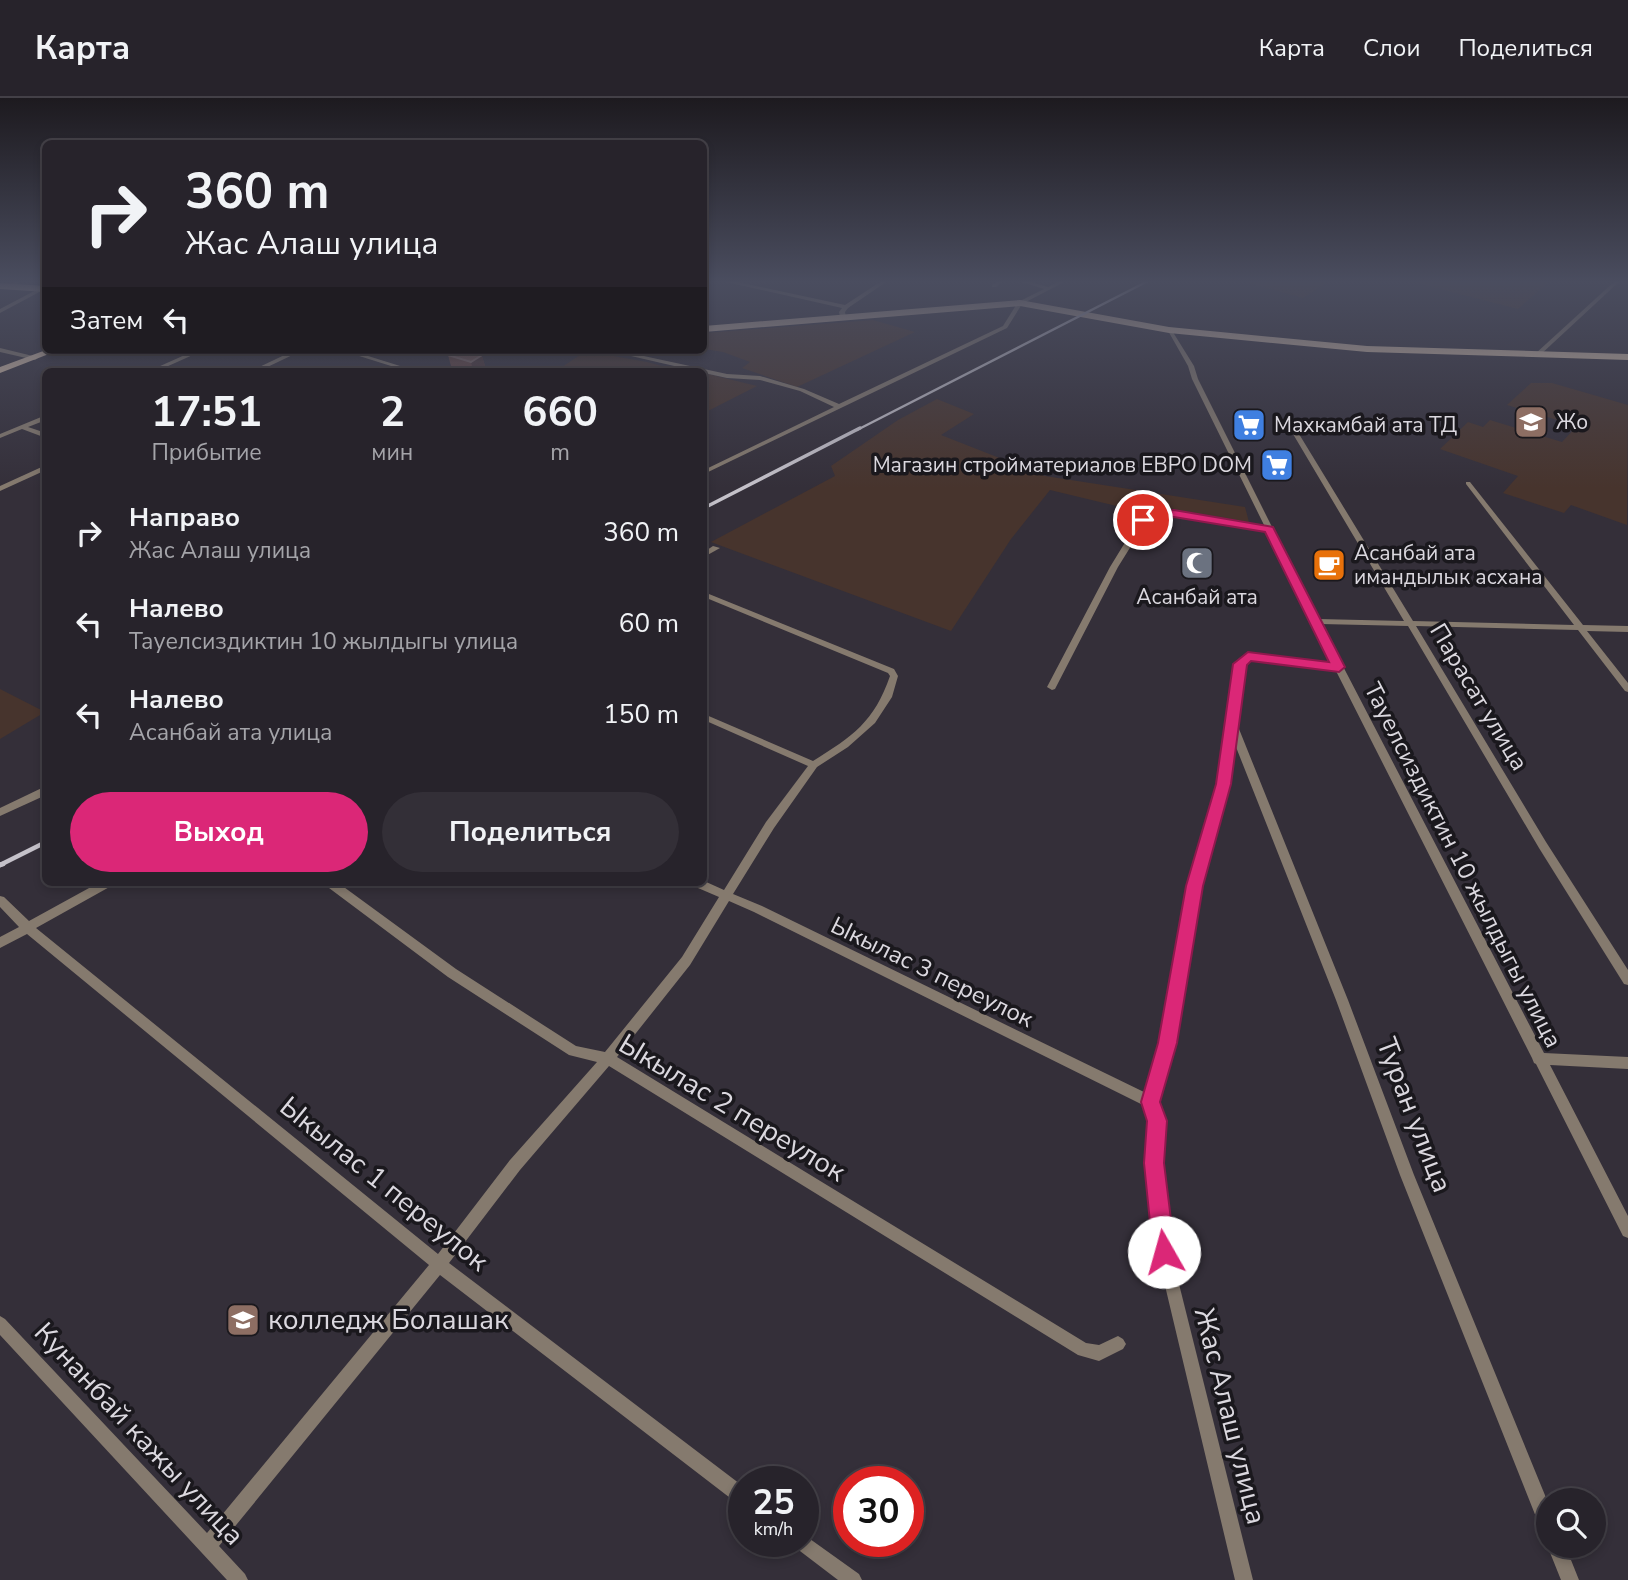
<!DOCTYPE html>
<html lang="ru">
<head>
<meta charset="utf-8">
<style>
	:root { --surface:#27232b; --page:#332f37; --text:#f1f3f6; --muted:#a4a4a9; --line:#434047; --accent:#db2777 }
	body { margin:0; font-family:"Nunito Sans",sans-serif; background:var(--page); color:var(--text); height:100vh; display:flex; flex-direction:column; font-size:26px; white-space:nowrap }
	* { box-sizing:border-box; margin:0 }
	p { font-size:23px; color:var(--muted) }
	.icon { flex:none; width:38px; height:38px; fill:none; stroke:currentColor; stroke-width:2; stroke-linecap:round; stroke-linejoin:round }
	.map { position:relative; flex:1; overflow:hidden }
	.panel { position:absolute; left:42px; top:270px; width:665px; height:518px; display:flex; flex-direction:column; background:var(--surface); border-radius:10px; box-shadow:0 4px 10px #0003,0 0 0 2px var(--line) }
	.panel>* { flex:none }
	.guide { position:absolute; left:42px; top:42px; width:665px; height:214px; border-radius:10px; box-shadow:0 4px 10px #0003,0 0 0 2px var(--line); background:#27232b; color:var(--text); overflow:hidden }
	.fabs { position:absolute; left:1536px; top:1390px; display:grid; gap:14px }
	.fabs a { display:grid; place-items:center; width:70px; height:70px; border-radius:50%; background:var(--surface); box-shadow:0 4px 10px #0003,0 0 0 2px var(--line); font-size:35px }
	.speed { position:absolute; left:728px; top:1368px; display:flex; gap:14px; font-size:35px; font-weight:700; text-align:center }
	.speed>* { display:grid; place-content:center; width:91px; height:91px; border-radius:50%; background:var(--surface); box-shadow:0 4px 10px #0003,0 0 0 2px var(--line); line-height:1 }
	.speed small { font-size:18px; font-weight:400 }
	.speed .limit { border:10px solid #d22; background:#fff; color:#111 }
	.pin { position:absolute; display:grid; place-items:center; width:60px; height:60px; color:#fff; margin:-30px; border:4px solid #fff; border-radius:50%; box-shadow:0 2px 7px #0007 }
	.me { position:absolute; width:77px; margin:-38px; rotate:353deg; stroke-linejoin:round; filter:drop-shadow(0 0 5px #0008) }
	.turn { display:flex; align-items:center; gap:24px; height:147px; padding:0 28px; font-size:32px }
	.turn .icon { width:91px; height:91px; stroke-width:2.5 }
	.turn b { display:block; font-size:49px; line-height:60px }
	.then { display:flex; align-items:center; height:66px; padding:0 28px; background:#0003; gap:14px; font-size:26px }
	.eta { display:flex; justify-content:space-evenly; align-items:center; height:119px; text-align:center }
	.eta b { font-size:42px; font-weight:700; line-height:49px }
	.button { display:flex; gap:14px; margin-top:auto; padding:14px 28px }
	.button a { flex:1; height:80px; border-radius:42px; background:var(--accent); color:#fff; font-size:28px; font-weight:700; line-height:80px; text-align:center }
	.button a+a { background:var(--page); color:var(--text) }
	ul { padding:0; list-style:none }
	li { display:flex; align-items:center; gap:21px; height:91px; padding:0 28px }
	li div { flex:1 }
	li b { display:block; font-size:26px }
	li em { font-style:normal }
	header { display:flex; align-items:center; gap:42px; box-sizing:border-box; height:98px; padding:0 35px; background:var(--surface); border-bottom:2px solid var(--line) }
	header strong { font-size:33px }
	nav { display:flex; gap:38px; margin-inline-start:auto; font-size:24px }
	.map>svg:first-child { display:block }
</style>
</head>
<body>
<header>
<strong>Карта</strong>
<nav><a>Карта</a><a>Слои</a><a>Поделиться</a></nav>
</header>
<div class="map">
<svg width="1628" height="1482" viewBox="0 0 1628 1482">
	<rect width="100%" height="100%" fill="#342f39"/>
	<g fill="#47342d">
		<polygon points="1238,182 1331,182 1303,200"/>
		<polygon points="1405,182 1551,182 1518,211"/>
		<polygon points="873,222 915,234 797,289 742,270 750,264 723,254 704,251 704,235"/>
		<polygon points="586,253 647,264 681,273 556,273"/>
		<polygon points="704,275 757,288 704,315"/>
		<polygon points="1531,285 1552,285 1628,307 1627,427 1571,407 1564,415 1503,395 1518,378 1440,351 1468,324 1483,329 1490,322 1562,344 1577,328 1507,307"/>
		<polygon points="937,301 974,316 941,337 1045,378 1245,409 1249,424 1156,408 1129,411 1050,392 1011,441 951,533 711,444 835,378 831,368 898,322"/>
		<polygon points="0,591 45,614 0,641"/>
	</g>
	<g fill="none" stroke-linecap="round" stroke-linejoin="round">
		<g fill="#857a6e" fill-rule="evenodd">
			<polygon points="17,182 23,182 11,190 7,190 7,188"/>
			<polygon points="717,182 728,182 845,207 883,182 889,182 848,210 845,214 846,219 843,221 840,219 839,214 842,210"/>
			<polygon points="999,182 1005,182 996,189 992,189 992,187"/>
			<polygon points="1015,182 1024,182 1048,189 1061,182 1068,182 1022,206 1007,230 704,376 704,372 834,309 800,293 760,282 727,280 704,275 704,273 696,273 605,252 616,252 727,276 760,278 804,291 839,306 1003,228 1018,204 1044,191"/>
			<polygon points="1616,182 1621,182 1539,258 1535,258 1535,256"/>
			<polygon points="40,190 45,191 0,215 0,211"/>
			<path d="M1167 231H1171L1194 268 1198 281 1318 521 1404 523 1293 336 1296 334 1299 336 1413 523 1574 527 1466 386V384H1470L1583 527 1628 528V534L1587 533 1628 585V594L1625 593 1578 532 1416 528 1546 744 1628 872V887L1624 886 1539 750 1408 528 1321 526 1544 955 1628 959V971L1550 967 1628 1118V1140L1623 1138 1536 966 1534 965 1532 960 1335 571 1250 561 1244 567 1237 626 1348 902 1414 1077 1549 1407V1437L1543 1435 1540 1429 1400 1077 1336 902 1234 644 1229 686 1199 787 1173 945 1157 1004 1164 1023 1161 1065 1171 1154 1253 1482H1235L1157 1154 1147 1065 1150 1023 1145 1008 754 814 729 803 690 867 617 959 1086 1245 1099 1247 1118 1238 1123 1241 1126 1246 1123 1251 1099 1263 1078 1257 609 968 520 1072 449 1165 744 1389V1408L738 1406 440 1177 219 1448 245 1476 248 1482H227L0 1237V1218L5 1221 207 1435 429 1167 27 836 0 850V839L19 829 0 809V798L4 799 29 823 100 784H114L113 787 36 830 438 1156 510 1062 597 964 569 957 448 879 325 787 324 784H337L456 871 576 948 605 954 682 859 719 799 691 787 690 784 704 783 724 792 766 724 808 668 704 622V616L813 663C853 638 874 624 890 578L888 575 704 499V494L894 571 898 578 892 599 875 625 848 649 817 669 774 730 733 796 762 808 1146 995 1161 945 1189 787 1219 686 1236 566 1245 556 1248 555 1332 565 1267 434 1174 418H1158L1146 424 1118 469 1055 591 1052 592 1047 589 1110 469 1140 420 1157 414H1174L1265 429 1192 281 1188 268Z"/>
			<polygon points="0,250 37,259 38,260 35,262 0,254"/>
			<polygon points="196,252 204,252 157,273 149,273"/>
			<polygon points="295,252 303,252 259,273 251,273"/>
			<polygon points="340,252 349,252 416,273 407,273"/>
			<polygon points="46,317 46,322 28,329 46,335 46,340 22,331 0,340 0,336"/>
			<polygon points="46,367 46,372 0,393 0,388"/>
			<polygon points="713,448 720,450 704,459 704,454"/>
			<polygon points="46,688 46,697 0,718 0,710"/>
			<polygon points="803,1436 859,1476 862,1482 838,1482 796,1450 793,1444 803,1444"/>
			<polygon points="1549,1444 1549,1447 1565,1447 1579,1482 1561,1482 1547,1447"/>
		</g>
		<g fill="#d9c1a9" fill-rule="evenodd">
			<polygon points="0,185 46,188 46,194 0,191"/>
			<polygon points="1020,202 1169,229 1367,248 1628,256 1628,262 1367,254 1169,235 1020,208 704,234 704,228"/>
			<polygon points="46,252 59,252 0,275 0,269"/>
		</g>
		<polyline stroke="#c4c1c9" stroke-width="2.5" points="857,332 1150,182"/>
		<polyline stroke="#c4c1c9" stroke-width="3.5" points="704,410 860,330"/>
		<polyline stroke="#c4c1c9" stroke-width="4.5" points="0,767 46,744"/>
		<polyline stroke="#c4c1c9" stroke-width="5" points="0,767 3,766"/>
	</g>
	<polygon fill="#64443f" points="481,255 485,268 477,273 468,273 451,268 448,257"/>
	<polygon fill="#4b3535" points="481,255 485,268 477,273 473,273 471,264"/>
	<polygon fill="#715450" stroke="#816967" stroke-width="2" points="460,252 471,252 481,255 479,256 482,257 471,264 448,257"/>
	<linearGradient id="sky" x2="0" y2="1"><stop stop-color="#1d1a1f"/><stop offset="0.47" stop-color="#4a4d5f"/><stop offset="1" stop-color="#4a4d5f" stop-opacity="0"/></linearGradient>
	<rect width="1628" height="390" fill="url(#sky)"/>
	<polygon fill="#db2777" stroke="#8e194d" stroke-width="2" points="1174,412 1273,429 1345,569 1339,574 1251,563 1247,567 1231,686 1203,788 1177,945 1160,1004 1167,1023 1164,1065 1175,1154 1172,1162 1164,1165 1157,1162 1153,1154 1144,1065 1147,1023 1141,1004 1158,945 1186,788 1216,686 1233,566 1248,554 1329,564 1265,434 1174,419 1159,420 1143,426 1137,422 1153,414"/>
	<defs>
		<symbol id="school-square" viewBox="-11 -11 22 22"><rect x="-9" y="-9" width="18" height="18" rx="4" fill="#8d6e63" stroke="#1a181d"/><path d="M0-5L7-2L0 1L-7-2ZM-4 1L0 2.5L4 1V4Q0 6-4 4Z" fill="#fff"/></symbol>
		<symbol id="supermarket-square" viewBox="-11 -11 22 22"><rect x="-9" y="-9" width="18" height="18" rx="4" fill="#3f7fe0" stroke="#1a181d"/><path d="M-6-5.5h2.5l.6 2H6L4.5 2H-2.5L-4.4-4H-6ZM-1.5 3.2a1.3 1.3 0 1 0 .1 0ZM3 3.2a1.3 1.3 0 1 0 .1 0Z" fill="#fff"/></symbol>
		<symbol id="mosque-square" viewBox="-11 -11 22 22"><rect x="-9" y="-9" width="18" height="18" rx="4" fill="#6b7280" stroke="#1a181d"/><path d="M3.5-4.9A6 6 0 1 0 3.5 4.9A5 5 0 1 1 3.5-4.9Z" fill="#fff"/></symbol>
		<symbol id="cafe-square" viewBox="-11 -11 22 22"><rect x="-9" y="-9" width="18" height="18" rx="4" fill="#e8710a" stroke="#1a181d"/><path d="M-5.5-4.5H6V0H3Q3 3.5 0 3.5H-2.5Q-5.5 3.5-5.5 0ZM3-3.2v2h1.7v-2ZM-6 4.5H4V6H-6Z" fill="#fff"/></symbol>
		<symbol id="university-square" viewBox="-11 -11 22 22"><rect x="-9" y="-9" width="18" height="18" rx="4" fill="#8d6e63" stroke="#1a181d"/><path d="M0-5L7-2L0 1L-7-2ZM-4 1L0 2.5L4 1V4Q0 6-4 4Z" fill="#fff"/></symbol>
	</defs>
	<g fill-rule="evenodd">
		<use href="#school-square" x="1512" y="305" width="38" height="38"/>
		<use href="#supermarket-square" x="1230" y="308" width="38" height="38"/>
		<use href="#supermarket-square" x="1258" y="348" width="38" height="38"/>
		<use href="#mosque-square" x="1178" y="446" width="38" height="38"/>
		<use href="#cafe-square" x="1310" y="448" width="38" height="38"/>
		<use href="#university-square" x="224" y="1203" width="38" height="38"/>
	</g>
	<g text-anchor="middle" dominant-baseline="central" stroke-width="7" stroke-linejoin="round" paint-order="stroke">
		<g font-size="21" fill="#dbd8df" stroke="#1a181d" text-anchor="start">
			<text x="1556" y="324">Жо</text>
			<text x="1274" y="327">Махкамбай ата ТД</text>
			<text x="1252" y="367" text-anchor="end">Магазин стройматериалов ЕВРО DOM</text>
			<text x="1354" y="455">Асанбай ата<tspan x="1354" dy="24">имандылык асхана</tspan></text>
			<text x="1197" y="499" text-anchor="middle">Асанбай ата</text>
		</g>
		<g font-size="24" fill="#dbd8df" stroke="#1a181d">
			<text transform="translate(1479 599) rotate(59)">Парасат улица</text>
			<text transform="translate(1463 767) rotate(63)">Тауелсиздиктин 10 жылдыгы улица</text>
			<text transform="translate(932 874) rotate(26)">Ыкылас 3 переулок</text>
		</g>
		<g font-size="28" fill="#dbd8df" stroke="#1a181d">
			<text transform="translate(732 1010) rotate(31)">Ыкылас 2 переулок</text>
			<text transform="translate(1414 1017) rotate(69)">Туран улица</text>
			<text transform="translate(384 1086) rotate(39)">Ыкылас 1 переулок</text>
			<text transform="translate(1230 1318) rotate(76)">Жас Алаш улица</text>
			<text transform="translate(139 1336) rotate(47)">Кунанбай кажы улица</text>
		</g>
		<g font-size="28" fill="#dbd8df" stroke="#1a181d" text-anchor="start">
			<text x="268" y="1222">колледж Болашак</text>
		</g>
	</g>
</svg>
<div class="fabs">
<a><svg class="icon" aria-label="search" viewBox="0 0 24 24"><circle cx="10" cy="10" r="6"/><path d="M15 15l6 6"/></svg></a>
</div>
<div class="speed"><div>25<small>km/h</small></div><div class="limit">30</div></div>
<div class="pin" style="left:1143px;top:422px;background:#d93025"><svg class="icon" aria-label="arrive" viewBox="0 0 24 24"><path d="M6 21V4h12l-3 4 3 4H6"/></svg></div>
<svg class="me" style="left:1164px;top:1154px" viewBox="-20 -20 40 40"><circle r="19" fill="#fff"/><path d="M0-13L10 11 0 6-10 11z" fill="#db2777"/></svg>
<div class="guide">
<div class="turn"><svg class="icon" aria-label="right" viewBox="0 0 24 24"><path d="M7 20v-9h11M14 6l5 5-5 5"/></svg><div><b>360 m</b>Жас Алаш улица</div></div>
<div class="then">Затем<svg class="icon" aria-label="left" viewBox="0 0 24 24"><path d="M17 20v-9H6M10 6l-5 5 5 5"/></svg></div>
</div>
<section class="panel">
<div class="eta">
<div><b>17:51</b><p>Прибытие</p></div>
<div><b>2</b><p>мин</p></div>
<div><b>660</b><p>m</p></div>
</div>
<ul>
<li><svg class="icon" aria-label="right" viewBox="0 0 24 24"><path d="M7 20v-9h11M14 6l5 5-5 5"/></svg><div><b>Направо</b><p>Жас Алаш улица</p></div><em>360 m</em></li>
<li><svg class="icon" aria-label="left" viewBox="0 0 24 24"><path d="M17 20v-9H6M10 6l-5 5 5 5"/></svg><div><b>Налево</b><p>Тауелсиздиктин 10 жылдыгы улица</p></div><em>60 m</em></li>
<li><svg class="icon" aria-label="left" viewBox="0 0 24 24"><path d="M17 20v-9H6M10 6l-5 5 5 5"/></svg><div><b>Налево</b><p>Асанбай ата улица</p></div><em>150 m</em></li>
</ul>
<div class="button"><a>Выход</a><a>Поделиться</a></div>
</section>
</div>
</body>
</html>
